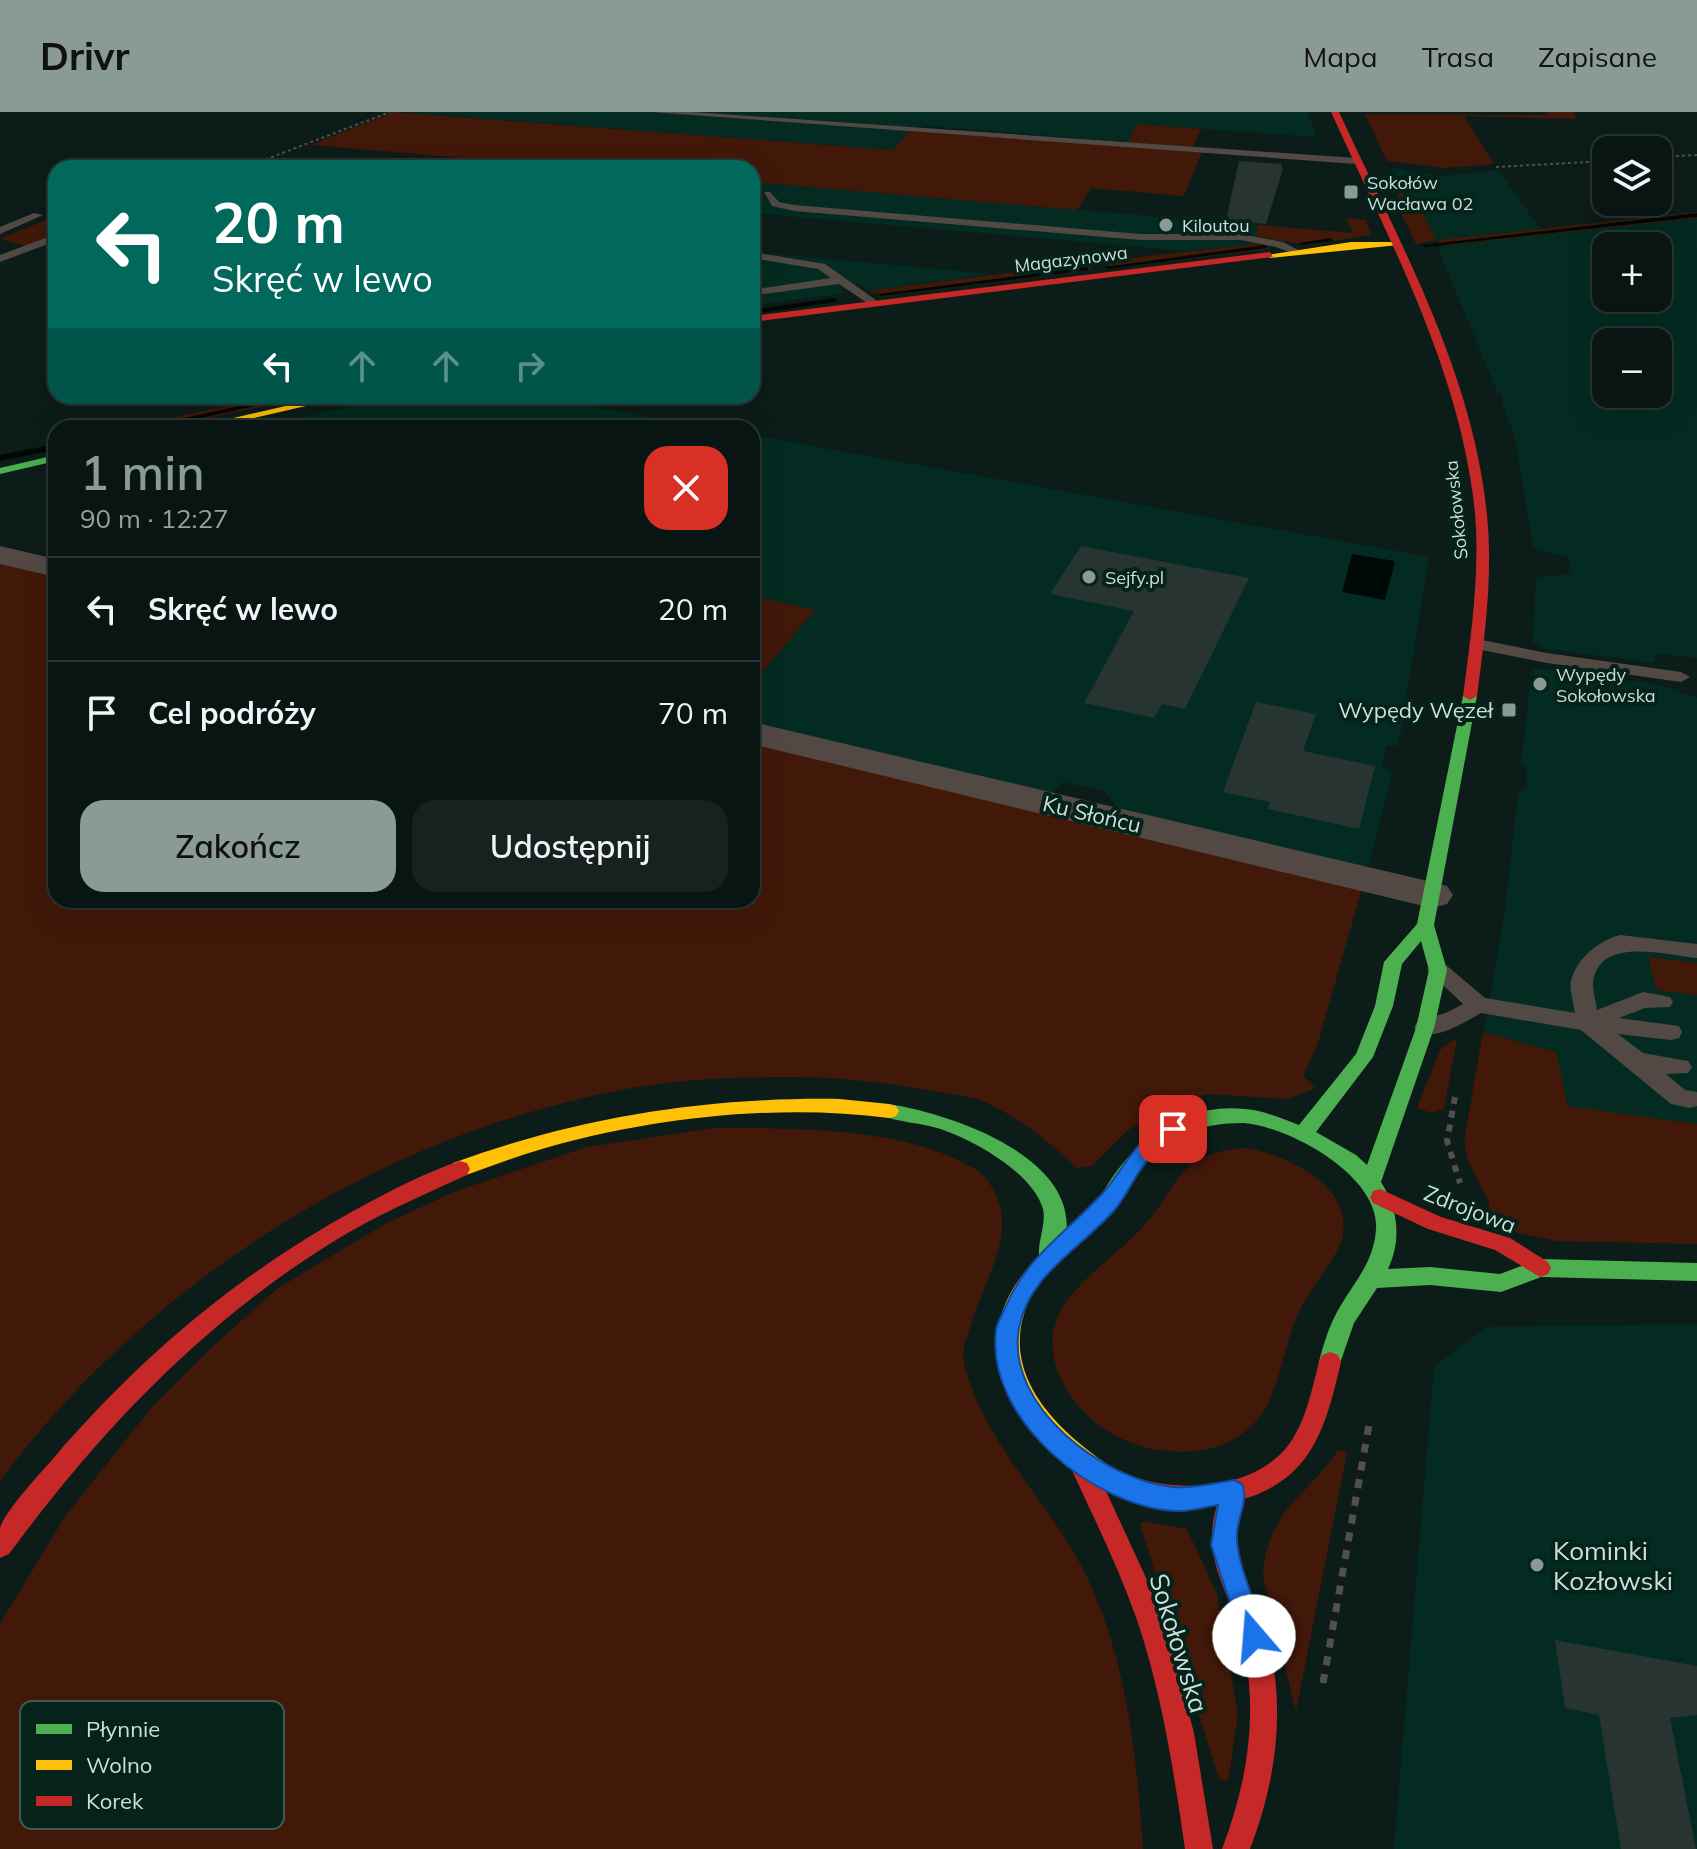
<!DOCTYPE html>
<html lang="pl">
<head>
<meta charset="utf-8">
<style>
	:root { --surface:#091512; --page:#172220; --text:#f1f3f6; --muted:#999f9f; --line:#293432; --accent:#8a9b95 }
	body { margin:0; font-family:Mulish,sans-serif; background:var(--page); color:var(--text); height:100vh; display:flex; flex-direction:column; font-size:30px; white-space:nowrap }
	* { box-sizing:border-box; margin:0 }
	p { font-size:26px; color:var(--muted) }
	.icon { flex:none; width:44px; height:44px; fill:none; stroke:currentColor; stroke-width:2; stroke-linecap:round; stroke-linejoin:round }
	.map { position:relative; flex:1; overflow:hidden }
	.drawer { position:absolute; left:48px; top:308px; width:712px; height:488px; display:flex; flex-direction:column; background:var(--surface); border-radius:24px; box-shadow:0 8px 32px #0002,0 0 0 2px var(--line) }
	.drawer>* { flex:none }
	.guide { position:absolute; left:48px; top:48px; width:712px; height:244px; border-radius:24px; box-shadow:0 8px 32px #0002,0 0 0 2px var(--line); background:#00695c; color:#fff; overflow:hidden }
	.tools { position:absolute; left:1592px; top:24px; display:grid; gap:16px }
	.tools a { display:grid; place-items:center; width:80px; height:80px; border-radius:16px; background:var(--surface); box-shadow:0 8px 32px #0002,0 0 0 2px var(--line); font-size:40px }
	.pin { position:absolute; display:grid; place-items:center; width:68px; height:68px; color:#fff; margin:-34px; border-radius:16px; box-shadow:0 4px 12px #0006 }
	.me { position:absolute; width:88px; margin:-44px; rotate:342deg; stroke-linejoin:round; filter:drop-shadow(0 0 6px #0008) }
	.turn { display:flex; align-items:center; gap:28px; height:168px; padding:0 32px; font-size:36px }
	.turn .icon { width:104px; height:104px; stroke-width:2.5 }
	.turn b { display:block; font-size:56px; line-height:68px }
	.lanes { display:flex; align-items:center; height:76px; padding:0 32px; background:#0003; justify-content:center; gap:40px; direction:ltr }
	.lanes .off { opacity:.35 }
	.round { display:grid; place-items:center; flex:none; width:84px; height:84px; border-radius:24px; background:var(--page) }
	.summary { display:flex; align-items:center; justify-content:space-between; height:136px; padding:0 32px }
	h1 { font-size:48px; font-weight:600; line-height:60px; color:var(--accent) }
	.primary-button { display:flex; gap:16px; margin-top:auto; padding:16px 32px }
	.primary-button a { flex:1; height:92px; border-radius:24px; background:var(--accent); color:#111; font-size:32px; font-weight:600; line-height:92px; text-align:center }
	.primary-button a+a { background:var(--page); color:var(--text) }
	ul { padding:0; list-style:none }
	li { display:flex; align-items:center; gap:24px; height:104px; padding:0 32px; border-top:2px solid var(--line) }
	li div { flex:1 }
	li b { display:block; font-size:30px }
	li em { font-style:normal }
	header { display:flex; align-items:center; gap:48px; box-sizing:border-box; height:112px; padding:0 40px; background:var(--accent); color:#111 }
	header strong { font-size:38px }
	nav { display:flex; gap:44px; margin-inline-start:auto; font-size:28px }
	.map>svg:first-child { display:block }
</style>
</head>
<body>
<header>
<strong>Drivr</strong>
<nav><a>Mapa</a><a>Trasa</a><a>Zapisane</a></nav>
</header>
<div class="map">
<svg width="1697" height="1737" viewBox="0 0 1697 1737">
	<rect width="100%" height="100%" fill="#0c1c18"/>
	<g fill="#042b21" fill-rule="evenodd">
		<polygon points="401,0 1307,0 1317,25 1137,12 1128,30 928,14 912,16 894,38"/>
		<polygon points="1391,56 1441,64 1499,58 1540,117 1437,128 1420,96 1410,96"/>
		<polygon points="752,70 1258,113 1254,132 1185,139 752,101"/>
		<path d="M1697 106V546L1654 541 1655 551 1546 537 1533 531 1536 465 1572 462 1569 446 1533 435 1515 325 1501 289 1503 288 1501 283 1496 277 1439 139 1443 134ZM1606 134H1658V186H1606ZM1606 230H1658V282H1606Z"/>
		<polygon points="752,140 993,162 867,179 858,172 839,175 846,181 764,192 752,191"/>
		<polygon points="401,284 533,284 712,316 248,316"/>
		<polygon points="752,323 1429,445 1401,620 1397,634 1386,634 1382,654 1391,658 1392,664 1367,759 1121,700 1104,679 1062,670 1049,683 752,613 752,572 814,498 752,484"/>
		<polygon points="1533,556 1661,573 1697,586 1697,1111 1468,1012 1505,798 1518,681 1526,676 1527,659 1521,650 1530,575 1535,573"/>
		<polygon points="1697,1212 1697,1737 1394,1737 1434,1255 1486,1215"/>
	</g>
	<g fill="#421809">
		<polygon points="393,0 893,38 910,19 1202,40 1184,84 1091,76 1077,98 752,70 752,56 583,56 311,33"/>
		<polygon points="1546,0 1573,0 1578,7 1464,4 1494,52 1445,56 1387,49 1365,2 1548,3"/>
		<polygon points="1137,12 1201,17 1193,35 1128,30"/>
		<polygon points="1389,56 1410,95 1420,96 1437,128 1697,100 1697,106 1443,134 1437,128 1416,132 1398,95 1398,76"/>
		<polygon points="56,104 56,121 27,134 0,127"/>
		<polygon points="1346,106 1366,108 1371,123 1309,133 1256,125 1258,113 1353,121"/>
		<polygon points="1254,132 1265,133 1269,137 1114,156 1097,150"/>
		<polygon points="1088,151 1092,156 1087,159 886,184 867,179"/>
		<polygon points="274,284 312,284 163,316 123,316"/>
		<path d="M0 451 56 464V788H752V628L1363 773 1317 934 1303 964 1316 976 1288 987 1208 982 1165 993 1127 1019 1092 1054 1077 1056C1050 1030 1021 1007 987 991 973 984 954 983 939 980 889 971 842 965 792 965 744 965 697 966 650 973 396 1013 153 1163 0 1369Z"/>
		<polygon points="752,484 815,498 752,572"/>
		<polygon points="1648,845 1697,851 1697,883 1657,878"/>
		<polygon points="1483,920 1556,940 1568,994 1697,1012 1697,1132 1556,1129 1491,1115 1489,1091 1469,1051 1464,1029"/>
		<polygon points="1457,926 1444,997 1431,1001 1417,996 1440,938"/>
		<path d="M714 1016C790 1016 897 1015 964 1051 970 1055 979 1058 984 1064 1026 1115 984 1163 970 1216 967 1225 962 1237 963 1245 976 1320 1046 1387 1082 1455 1126 1541 1137 1642 1143 1737H0V1512L64 1406 151 1296 211 1236 278 1176 385 1112 456 1079 587 1035Z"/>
		<path d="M1246 1036C1289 1043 1365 1079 1338 1137 1327 1159 1308 1179 1297 1204 1284 1233 1281 1268 1266 1295 1238 1346 1168 1349 1120 1326 1074 1304 1031 1243 1064 1193 1084 1163 1118 1142 1142 1116 1183 1071 1174 1042 1246 1036Z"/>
		<path d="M1338 1338 1347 1340 1296 1599 1263 1465C1267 1396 1306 1387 1338 1338Z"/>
		<polygon points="1143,1409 1187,1417 1217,1482 1238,1602 1228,1669 1219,1667 1140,1412"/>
	</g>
	<polygon fill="#010906" points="1352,442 1395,449 1385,488 1342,480"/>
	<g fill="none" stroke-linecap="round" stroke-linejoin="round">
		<g fill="#010906" fill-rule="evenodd">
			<polygon points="1697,101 1697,105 1425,135 1422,133"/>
			<polygon points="1331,126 1333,129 1302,133 1299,131"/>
			<polygon points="1265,133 1267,136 1108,157 1105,155"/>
			<polygon points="1087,155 1089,158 882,184 878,182"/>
			<polygon points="833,186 837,188 836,190 752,202 752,198"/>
			<polygon points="284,284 300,284 156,316 140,316"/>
			<polygon points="56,332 56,338 0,349 0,343"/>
		</g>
	</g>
	<g fill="#283431">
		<polygon points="1239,49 1281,52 1283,57 1266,112 1226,108"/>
		<polygon points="1081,434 1249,466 1185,597 1162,592 1154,606 1084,591 1134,499 1050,482"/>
		<polygon points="1256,590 1316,602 1303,639 1375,654 1359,717 1268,697 1270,690 1223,680"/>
		<polygon points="1555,1528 1697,1554 1697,1603 1670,1606 1696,1737 1621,1737 1599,1603 1565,1596"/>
	</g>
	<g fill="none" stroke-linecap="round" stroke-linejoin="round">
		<g stroke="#52504c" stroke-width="2" stroke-dasharray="3 3" stroke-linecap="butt">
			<polyline points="1658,45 1697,43"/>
			<polyline points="1496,55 1606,49"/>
			<polyline points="243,56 390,0"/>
		</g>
		<polyline stroke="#52504c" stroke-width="6" stroke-dasharray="7 7" stroke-linecap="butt" points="1455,985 1447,1029 1460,1071"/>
		<polyline stroke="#52504c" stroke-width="7" stroke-dasharray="9 9" stroke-linecap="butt" points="1323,1571 1369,1313"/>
		<g fill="#524945" fill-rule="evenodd">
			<polygon points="651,0 692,0 1356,46 1361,49 1356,52"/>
			<polygon points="764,80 770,80 779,90 794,93 1141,122 1241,122 1283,130 1302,140 1297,143 1276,135 1241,128 1141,128 794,99 772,94"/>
			<polygon points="34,101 43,103 0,122 0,115"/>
			<polygon points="56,122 56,129 0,150 0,143"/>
			<polygon points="752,140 825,152 880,191 870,193 839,172 764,182 752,180 752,174 764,176 831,166 818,157 752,146"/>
			<polygon points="1477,527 1547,541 1681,560 1690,565 1681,570 1547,551 1471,536 1469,532"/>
			<path d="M1620 823 1697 832V846C1666 843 1597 823 1593 872 1593 880 1596 890 1597 898L1643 880 1670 885 1673 890 1670 895 1645 896 1619 906 1679 914 1682 920 1679 926 1671 928 1618 922 1643 941 1688 949 1692 955 1688 961 1666 962 1685 978 1697 980V994L1690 996 1671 992 1581 918 1481 901C1464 911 1437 927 1417 922L1414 916 1417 910 1448 900 1463 892 1427 858 1430 853H1446L1485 886 1575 901C1574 892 1569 878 1571 869 1577 846 1598 829 1620 823Z"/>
		</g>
		<g fill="#524945" fill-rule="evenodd">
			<polygon points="0,434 56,447 56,465 0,452"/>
			<polygon points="752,610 1432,770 1447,774 1453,783 1447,792 1432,796 752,632"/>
		</g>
		<g fill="#4caf50" fill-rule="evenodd">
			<polygon points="56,343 56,349 0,362 0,356"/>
			<path d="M1470 580 1477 584 1434 813 1447 858 1434 916 1381 1070C1398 1097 1402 1127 1388 1157L1430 1155 1500 1162 1540 1147 1697 1151V1169L1541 1165 1501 1180 1430 1173 1377 1176 1354 1211 1338 1257 1330 1260 1322 1257 1319 1250C1324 1230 1330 1211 1341 1193 1356 1168 1374 1149 1376 1117 1380 1064 1289 1014 1243 1011 1224 1011 1201 1014 1183 1022 1149 1036 1136 1069 1114 1097L1107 1099 1100 1097 1097 1091C1127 1034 1176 990 1245 997 1263 998 1282 1007 1299 1013L1356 942 1375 894 1384 850 1417 812 1463 584ZM1421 829 1429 858 1416 916 1367 1053 1356 1043 1316 1020 1373 945 1393 894 1402 852Z"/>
			<path d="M889 992C958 1003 1106 1054 1057 1151L1049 1154 1041 1151C1034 1137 1047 1114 1043 1097 1033 1060 970 1026 937 1016 919 1011 900 1010 882 1004L879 999 882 994Z"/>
		</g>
		<g fill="#ffc107" fill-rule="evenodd">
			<polygon points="1351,130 1395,130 1399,133 1270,146 1266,143"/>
			<polygon points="329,284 349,284 211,316 190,316"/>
			<path d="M840 987 889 992 896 994 899 999 896 1004 889 1006C778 991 649 1006 542 1037 514 1045 487 1056 460 1065L453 1063 450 1057 453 1051C579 1005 706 985 840 987Z"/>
			<path d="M1107 1083 1114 1085 1117 1091 1114 1097C1090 1120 1060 1141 1040 1169 986 1250 1050 1315 1116 1358L1119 1366 1116 1374 1107 1377C1075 1365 1042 1335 1024 1306 959 1200 1027 1154 1100 1085Z"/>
		</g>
		<g fill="#c62828" fill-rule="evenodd">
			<path d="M1331 0H1339C1398 128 1473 259 1487 403 1493 463 1485 524 1477 584L1470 588 1463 584C1471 524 1480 462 1475 401 1461 259 1389 128 1331 0Z"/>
			<polygon points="1270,140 1273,145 752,210 752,204"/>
			<path d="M460 1049 467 1051 470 1057 467 1063C421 1084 374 1104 331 1131 201 1212 99 1320 9 1442L0 1446C0 1437 0 1425 0 1416 3 1402 41 1360 52 1348 138 1247 238 1162 355 1098 388 1080 424 1061 460 1049Z"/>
			<polygon points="1380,1077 1441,1105 1510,1126 1548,1150 1551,1156 1548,1162 1540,1165 1495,1138 1428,1117 1373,1091 1370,1085 1373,1079"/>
			<path d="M1330 1240 1338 1243 1341 1250C1326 1314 1313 1366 1244 1387 1224 1449 1254 1471 1268 1527 1286 1599 1276 1669 1250 1737H1222C1248 1669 1259 1600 1242 1528 1230 1478 1200 1447 1217 1393 1178 1399 1141 1394 1105 1377L1147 1468 1172 1536 1194 1621 1213 1737H1185C1174 1660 1162 1582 1137 1508 1118 1454 1092 1402 1068 1350L1071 1342 1080 1339 1089 1342 1097 1361 1107 1355C1121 1360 1133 1366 1148 1369 1195 1380 1260 1373 1290 1331 1306 1308 1312 1277 1319 1250L1322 1243Z"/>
		</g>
	</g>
	<path fill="#1a73e8" stroke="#114b97" stroke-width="2" d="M1173 1010 1180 1012 1183 1017 1180 1023C1171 1030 1159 1036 1151 1044 1137 1059 1129 1079 1117 1095 1084 1135 1029 1161 1019 1216 1005 1295 1104 1368 1173 1375 1192 1377 1215 1371 1234 1368L1242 1372C1249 1387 1238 1404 1237 1421 1235 1450 1258 1496 1267 1524L1263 1534 1254 1538 1244 1534 1241 1524 1211 1433 1218 1393C1204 1395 1189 1400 1176 1399 1093 1395 985 1307 996 1218 997 1211 1002 1203 1005 1196 1026 1146 1062 1124 1098 1086 1124 1061 1135 1021 1173 1010Z"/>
	<g fill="#8a9b95" stroke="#05231b" stroke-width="3">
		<rect x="1343" y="72" width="16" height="16" rx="4"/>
		<circle cx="1166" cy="113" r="8"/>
		<circle cx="1089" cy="465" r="8"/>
		<circle cx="1540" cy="572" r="8"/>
		<rect x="1501" y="590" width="16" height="16" rx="4"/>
		<circle cx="1537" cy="1453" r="8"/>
	</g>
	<g text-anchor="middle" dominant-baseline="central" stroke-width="8" stroke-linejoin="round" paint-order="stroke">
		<g font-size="18" fill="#cedfd9" stroke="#05231b" text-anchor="start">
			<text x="1367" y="70">Sokołów<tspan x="1367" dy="21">Wacława 02</tspan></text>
			<text x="1182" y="113">Kiloutou</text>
			<text x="1105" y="465">Sejfy.pl</text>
			<text x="1556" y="562">Wypędy<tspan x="1556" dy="21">Sokołowska</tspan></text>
		</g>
		<g font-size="18" fill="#cedfd9" stroke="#05231b">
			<text transform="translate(1071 147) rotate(-7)">Magazynowa</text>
			<text transform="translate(1456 398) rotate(-96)">Sokołowska</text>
		</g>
		<g font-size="22" fill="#cedfd9" stroke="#05231b" text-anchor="end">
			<text x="1493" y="598">Wypędy Węzeł</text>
		</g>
		<g font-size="22" fill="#cedfd9" stroke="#05231b">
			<text transform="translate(1092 702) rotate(13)">Ku Słońcu</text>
			<text transform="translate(1470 1097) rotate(21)">Zdrojowa</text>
		</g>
		<g font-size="26" fill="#cedfd9" stroke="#05231b" text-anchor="start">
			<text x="1553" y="1438">Kominki<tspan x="1553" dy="30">Kozłowski</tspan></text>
		</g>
		<g font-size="26" fill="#cedfd9" stroke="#05231b">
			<text transform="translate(1179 1531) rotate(73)">Sokołowska</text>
		</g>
	</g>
	<rect x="20" y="1589" width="264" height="128" rx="12" fill="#05231b" stroke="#415b54" stroke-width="2"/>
	<rect x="36" y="1612" width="36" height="10" fill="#4caf50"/>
	<rect x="36" y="1648" width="36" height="10" fill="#ffc107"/>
	<rect x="36" y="1684" width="36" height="10" fill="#c62828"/>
	<g font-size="22" fill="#cedfd9">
		<text x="86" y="1625">Płynnie</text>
		<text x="86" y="1661">Wolno</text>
		<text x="86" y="1697">Korek</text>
	</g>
</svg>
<div class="tools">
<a><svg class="icon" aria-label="layers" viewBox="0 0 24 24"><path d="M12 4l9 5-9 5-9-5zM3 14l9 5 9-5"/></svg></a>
<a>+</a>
<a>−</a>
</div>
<div class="pin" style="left:1173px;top:1017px;background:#d93025"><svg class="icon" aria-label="arrive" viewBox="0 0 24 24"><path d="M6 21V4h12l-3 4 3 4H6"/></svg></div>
<svg class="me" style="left:1254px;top:1524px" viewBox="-20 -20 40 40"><circle r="19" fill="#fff"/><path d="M0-13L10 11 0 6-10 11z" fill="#1a73e8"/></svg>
<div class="guide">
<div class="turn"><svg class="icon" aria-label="left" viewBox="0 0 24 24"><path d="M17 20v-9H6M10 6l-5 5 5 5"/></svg><div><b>20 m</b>Skręć w lewo</div></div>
<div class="lanes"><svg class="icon" aria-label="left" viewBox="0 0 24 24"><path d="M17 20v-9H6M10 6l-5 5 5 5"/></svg><svg class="icon off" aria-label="ahead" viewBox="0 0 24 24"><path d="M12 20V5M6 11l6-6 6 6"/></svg><svg class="icon off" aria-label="ahead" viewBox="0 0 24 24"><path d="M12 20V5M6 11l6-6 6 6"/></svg><svg class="icon off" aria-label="right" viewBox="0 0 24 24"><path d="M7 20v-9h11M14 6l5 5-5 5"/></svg></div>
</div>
<section class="drawer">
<div class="summary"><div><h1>1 min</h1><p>90 m · 12:27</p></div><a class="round" style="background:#d93025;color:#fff"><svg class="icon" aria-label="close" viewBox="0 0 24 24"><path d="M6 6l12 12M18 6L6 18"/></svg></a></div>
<ul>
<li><svg class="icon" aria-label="left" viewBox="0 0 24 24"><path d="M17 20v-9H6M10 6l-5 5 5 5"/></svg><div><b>Skręć w lewo</b></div><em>20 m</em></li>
<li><svg class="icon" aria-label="arrive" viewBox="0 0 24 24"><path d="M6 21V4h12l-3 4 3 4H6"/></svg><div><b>Cel podróży</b></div><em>70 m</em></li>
</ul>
<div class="primary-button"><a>Zakończ</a><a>Udostępnij</a></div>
</section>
</div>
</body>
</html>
